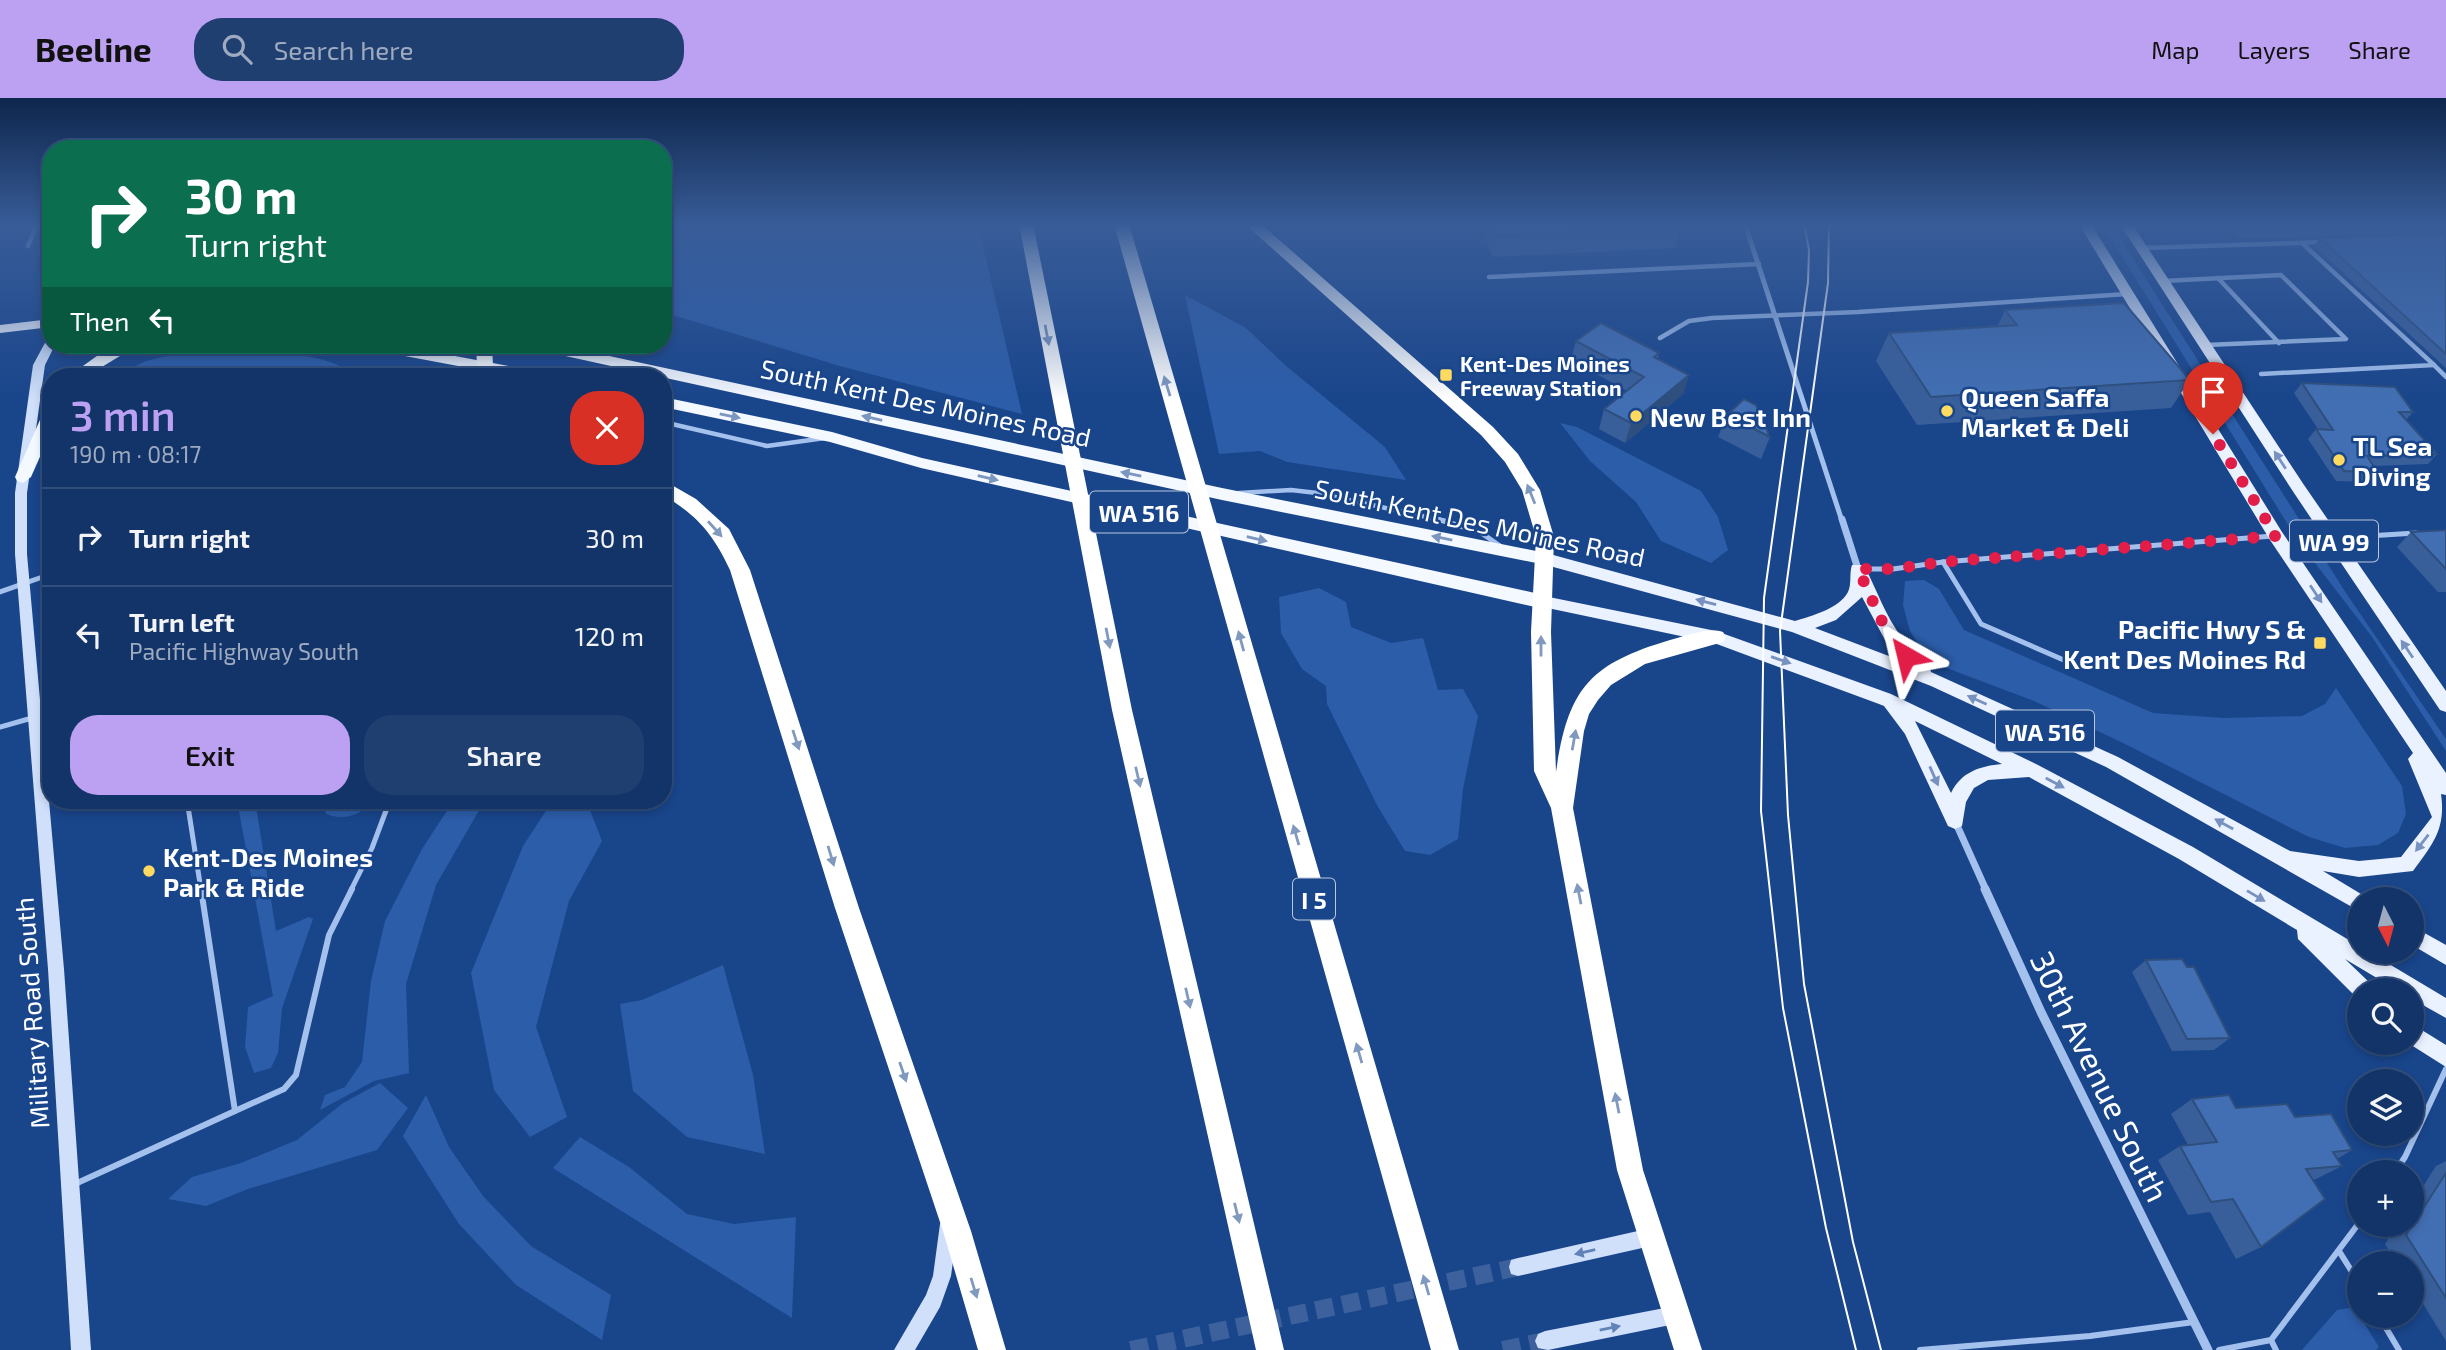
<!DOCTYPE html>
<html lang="en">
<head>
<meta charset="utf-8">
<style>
	:root { --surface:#133468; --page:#203f71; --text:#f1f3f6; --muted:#9daac0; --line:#324f7c; --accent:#bca0f2 }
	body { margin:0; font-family:"Exo 2",sans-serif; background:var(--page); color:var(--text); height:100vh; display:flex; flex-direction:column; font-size:26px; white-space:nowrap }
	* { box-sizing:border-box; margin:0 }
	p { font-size:23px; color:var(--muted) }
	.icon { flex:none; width:38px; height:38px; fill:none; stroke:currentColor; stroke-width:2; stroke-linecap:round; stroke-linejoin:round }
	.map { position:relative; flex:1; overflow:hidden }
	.side { position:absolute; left:42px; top:270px; width:630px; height:441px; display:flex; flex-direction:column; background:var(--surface); border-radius:28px; box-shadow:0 4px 10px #0003,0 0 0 2px var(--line) }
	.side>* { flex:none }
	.banner { position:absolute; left:42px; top:42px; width:630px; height:214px; border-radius:28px; box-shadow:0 4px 10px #0003,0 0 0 2px var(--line); background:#0b6e4f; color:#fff; overflow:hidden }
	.needle { width:46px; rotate:174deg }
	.buttons { position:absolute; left:2347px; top:789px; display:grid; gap:14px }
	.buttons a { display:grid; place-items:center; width:77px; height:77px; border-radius:50%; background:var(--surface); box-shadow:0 4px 10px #0003,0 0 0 2px var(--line); font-size:35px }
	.pin { position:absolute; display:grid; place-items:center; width:60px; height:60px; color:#fff; margin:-72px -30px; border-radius:50% 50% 50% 0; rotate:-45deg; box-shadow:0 0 7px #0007 }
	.pin .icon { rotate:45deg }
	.me { position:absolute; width:77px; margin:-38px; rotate:323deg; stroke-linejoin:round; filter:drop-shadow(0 0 5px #0008) }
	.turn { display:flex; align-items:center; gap:24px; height:147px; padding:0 28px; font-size:32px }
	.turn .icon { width:91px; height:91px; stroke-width:2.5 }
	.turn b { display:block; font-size:49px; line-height:60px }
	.then { display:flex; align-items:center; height:66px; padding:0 28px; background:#0003; gap:14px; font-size:26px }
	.round { display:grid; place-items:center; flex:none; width:74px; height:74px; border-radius:28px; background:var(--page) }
	.summary { display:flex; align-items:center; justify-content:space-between; height:119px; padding:0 28px }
	h1 { font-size:42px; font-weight:600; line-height:52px; color:var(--accent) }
	.cta { display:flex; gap:14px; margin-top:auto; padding:14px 28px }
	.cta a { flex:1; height:80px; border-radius:28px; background:var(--accent); color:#111; font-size:28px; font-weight:600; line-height:80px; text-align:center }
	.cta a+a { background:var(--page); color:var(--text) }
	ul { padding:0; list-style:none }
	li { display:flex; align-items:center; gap:21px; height:98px; padding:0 28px; border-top:2px solid var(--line) }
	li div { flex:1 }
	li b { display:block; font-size:26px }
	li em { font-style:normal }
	header { display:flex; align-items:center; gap:42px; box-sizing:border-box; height:98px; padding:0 35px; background:var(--accent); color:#111 }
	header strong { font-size:33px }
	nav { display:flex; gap:38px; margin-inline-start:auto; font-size:24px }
	.search { width:490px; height:63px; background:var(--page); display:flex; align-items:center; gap:18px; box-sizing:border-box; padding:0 24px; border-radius:28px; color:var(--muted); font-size:26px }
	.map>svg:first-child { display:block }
</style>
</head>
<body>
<header>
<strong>Beeline</strong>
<div class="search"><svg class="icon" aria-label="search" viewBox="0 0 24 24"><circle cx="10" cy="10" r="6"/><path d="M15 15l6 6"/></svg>Search here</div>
<nav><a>Map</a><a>Layers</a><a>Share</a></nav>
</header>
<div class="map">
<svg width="2446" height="1252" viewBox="0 0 2446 1252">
	<rect width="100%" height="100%" fill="#19458b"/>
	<g fill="#2c5da9">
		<polygon points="663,126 978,126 1022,316 840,268 663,214"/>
		<polygon points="2102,126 2111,126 2348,498 2446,641 2446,653 2372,539 2298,443"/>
		<polygon points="1185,197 1246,230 1285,267 1385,349 1406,382 1287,364 1260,353 1219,356"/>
		<path d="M193 254C244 255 317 248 358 278H125C137 259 173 258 193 254Z"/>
		<polygon points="1560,325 1577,329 1701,393 1718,419 1728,452 1711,465 1661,443 1636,404 1590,363"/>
		<polygon points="1924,482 1939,491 1964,532 2153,615 2224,620 2302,618 2325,606 2336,590 2402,688 2406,716 2398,735 2378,747 2345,750 2309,739 2121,644 2034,603 1944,569 1924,555 1910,533 1903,507 1905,483"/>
		<polygon points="1319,490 1346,504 1351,529 1391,545 1423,540 1438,592 1463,591 1478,618 1463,691 1458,741 1430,757 1405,753 1378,709 1327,606 1326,588 1302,571 1281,535 1279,499"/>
		<polygon points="237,702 255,702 276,833 309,819 313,821 282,910 278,955 271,970 254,975 245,949 248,909 273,898"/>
		<path d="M342 702H374C362 717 344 723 326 716L324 709Z"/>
		<polygon points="454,702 485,702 436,787 406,886 409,975 374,983 320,1012 325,997 345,989 362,964 371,883 385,823 422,751"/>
		<polygon points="553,702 586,702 602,743 569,803 536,929 567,1019 530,1039 494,992 471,875 523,748"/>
		<polygon points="723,867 753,977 765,1056 687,1039 633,993 620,906 642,902"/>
		<polygon points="380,985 408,1010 377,1052 248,1091 206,1108 168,1101 192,1079 241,1065 297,1042 343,1005"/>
		<polygon points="426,997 449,1049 483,1098 531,1148 611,1197 602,1242 516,1187 459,1126 403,1038"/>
		<polygon points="580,1039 629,1069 687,1116 734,1126 796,1119 792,1220 553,1070"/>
		<polygon points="2349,1210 2359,1217 2379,1249 2376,1252 2302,1252 2337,1212"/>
	</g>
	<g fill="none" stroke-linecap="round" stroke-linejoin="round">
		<g stroke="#3c619c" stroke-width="18" stroke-dasharray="18 9" stroke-linecap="butt">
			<polyline points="1131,1252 1518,1169"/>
			<polyline points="1503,1252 1545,1243"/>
		</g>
		<g stroke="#a4c1ee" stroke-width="4.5">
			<polyline points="28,148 37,126"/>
			<polyline points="2141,150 2323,144"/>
			<polyline points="1489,179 1759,166"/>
			<polyline points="2218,180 2279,245"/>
			<polyline points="2163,183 2281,177 2346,241 2206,247"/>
			<polyline points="1660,240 1689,223 1712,220 1858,214 2127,196"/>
			<polyline points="2434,267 2446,279"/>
			<polyline points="2261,276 2434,267 2302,145"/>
			<polyline points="663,324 767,348 825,340"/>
			<polyline points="1239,395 1291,392 1317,395 1445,423"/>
		</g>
		<g stroke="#a4c1ee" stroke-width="5">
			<polyline points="1437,421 1480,434 1500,448"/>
			<polyline points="2335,440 2416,435"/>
			<polyline points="1943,464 1981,526 2073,566"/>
			<polyline points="1861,471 1893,471 1943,464 2273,438"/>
			<polyline points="0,494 51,476"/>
			<polyline points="0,629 32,620"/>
			<polyline points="40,642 51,636"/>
			<polyline points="187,702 201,792"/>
			<polyline points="351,792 372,750 390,702"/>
		</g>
		<g stroke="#a4c1ee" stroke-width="6">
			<polyline points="235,1013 284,991 296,977 329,837 352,791"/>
			<polyline points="2395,1074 2405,1059 2446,971"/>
			<polyline points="75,1086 235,1013 201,791"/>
			<polyline points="2339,1153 2359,1185"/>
			<polyline points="2379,1218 2399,1252"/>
			<polyline points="2271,1242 2276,1252"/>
			<polyline points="1920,1252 2090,1238 2194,1224"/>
			<polyline points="2219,1252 2271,1242 2359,1125"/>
		</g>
		<polyline stroke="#a4c1ee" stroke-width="5" points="1745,126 1842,423"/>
		<g stroke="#a4c1ee" stroke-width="7">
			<polyline points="1842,421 1858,471"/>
			<polyline points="1955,723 1986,792"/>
		</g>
		<polyline stroke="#a4c1ee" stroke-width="9" points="1985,791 2041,914 2208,1252"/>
		<g fill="#d0e0fa" fill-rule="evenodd">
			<polygon points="51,240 51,247 55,247 45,267 27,395 27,456 64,871 91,1252 71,1252 48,871 15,456 15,395 33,267 46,243"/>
			<polygon points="949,1117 955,1120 958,1126 951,1178 940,1209 915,1252 894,1252 926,1197 933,1178 940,1126 943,1120"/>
			<polygon points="1651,1130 1657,1133 1660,1139 1657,1145 1651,1148 1518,1178 1511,1176 1509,1169 1511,1162 1518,1160"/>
			<polygon points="1675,1208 1682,1210 1684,1217 1682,1224 1675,1226 1548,1252 1538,1250 1535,1243 1538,1236 1545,1233"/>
		</g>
		<g fill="#eaf1ff" fill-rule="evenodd">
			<path d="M2079 126H2091L2282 434 2446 675V697L2441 696C2446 731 2433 746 2413 773L2359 779 2323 773 2366 799 2367 802H2359V813L2106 669 1931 588 1792 534 1546 467 1538 461 1546 455 1795 523C1811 518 1839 511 1848 494 1852 486 1849 475 1852 467H1864C1877 492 1885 518 1903 541 1910 551 1929 562 1931 574L2118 659 2290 753 2359 763 2401 759 2432 719 2408 661 2413 655 2270 442ZM1862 499 1885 542 1902 563 1815 530 1836 522Z"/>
			<polygon points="2120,126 2132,126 2304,387 2446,593 2446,614 2440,612 2294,395"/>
			<path d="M1544 498 1716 533 1891 596 2038 667 2193 749 2359 848V854H2369L2446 900V920L2412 901V892H2397L2345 861 2370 885 2373 892H2359V900L2356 899 2298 841 2297 832 2179 761 2029 679 1988 682 1974 690 1966 704 1962 728 1955 731 1948 728 1905 636 1884 608 1879 606 1714 545 1538 508 1536 504 1538 500ZM1915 623 2002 666C1980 668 1961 674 1951 695Z"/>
			<polygon points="2412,828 2446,847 2446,867 2412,847"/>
			<polygon points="2412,926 2446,947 2446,969 2408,945 2412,945"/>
		</g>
		<g fill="#f4f8ff" fill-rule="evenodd">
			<polygon points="51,221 51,229 0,235 0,227"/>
			<polygon points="119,247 138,247 87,278 69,278 101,255"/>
			<polygon points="366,247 396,247 535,273 543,278 511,278 373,252"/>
			<polygon points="531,247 558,247 1222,390 1546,455 1555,461 1546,467 1222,402 538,252"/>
			<polygon points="663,299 832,334 922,360 1544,497 1550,499 1553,504 1550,509 1544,511 921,370 830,344 663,309"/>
			<polygon points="51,310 51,334 31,379 23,385 17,383 15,379 43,315"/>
		</g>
		<g fill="#fff" fill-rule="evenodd">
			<polygon points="1019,126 1033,126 1132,612 1284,1252 1256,1252 1112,612"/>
			<polygon points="1114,126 1129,126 1459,1252 1431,1252"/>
			<path d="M1245 126H1261L1493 329 1518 356 1540 392 1554 439 1551 534 1556 674C1568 591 1589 566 1670 542 1685 538 1708 529 1723 534L1726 539 1723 544 1645 566 1611 587 1598 602 1589 616 1584 633 1573 710 1643 1072 1702 1252H1674L1617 1072 1551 710 1534 673 1531 534 1536 439 1522 392 1505 364 1481 337Z"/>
			<polygon points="476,247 492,247 493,268 497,278 481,278 477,268"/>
			<polygon points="536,247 552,247 553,248 545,253"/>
			<path d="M663 382 696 401 729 431 750 472 859 810 971 1133 1006 1252H978L943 1133 835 810 730 472C713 436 698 418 663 397Z"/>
		</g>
		<g stroke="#fff" stroke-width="2">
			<polyline points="1804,126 1809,152 1808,184 1764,500 1761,713 1783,910 1826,1130 1856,1252"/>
			<polyline points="1829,126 1828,185 1780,533 1788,717 1804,886 1853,1144 1881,1252"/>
		</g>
	</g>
	<g fill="#395f9a">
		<polygon points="1484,126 1681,126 1681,128 1675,150 1493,159 1483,133"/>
		<polygon points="2224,126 2446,126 2446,134 2239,141"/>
		<polygon points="2446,135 2446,270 2314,148 2320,140"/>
		<polygon points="2005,212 2190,282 2171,310 1917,327 1876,263 1889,235 1997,229"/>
		<polygon points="1576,243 1659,255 1658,261 1689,277 1683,296 1625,345 1599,331 1604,311 1627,293 1571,262"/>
		<polygon points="2302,285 2413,314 2406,322 2437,356 2428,366 2374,368 2378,375 2370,384 2336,383 2308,341 2316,331 2318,331 2294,295"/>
		<polygon points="1727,317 1770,339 1761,361 1718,339"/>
		<polygon points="2446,432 2446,494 2438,494 2397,449 2411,434"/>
		<polygon points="2146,862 2187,869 2230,940 2214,952 2172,953 2132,874"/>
		<polygon points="2192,1001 2236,1010 2295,1019 2352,1052 2337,1061 2342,1068 2316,1081 2313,1082 2261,1149 2236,1161 2210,1114 2188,1117 2158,1062 2180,1048 2188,1047 2171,1016"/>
		<polygon points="2446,1063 2446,1243 2412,1188 2412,1166 2397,1166 2385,1146 2397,1127 2412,1127 2412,1106 2436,1068"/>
	</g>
	<polygon fill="#2e4e7d" points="1689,277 1683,296 1625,345 1631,325"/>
	<g fill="#426fb3" stroke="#2e4e7d" stroke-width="2">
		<polygon points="1492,126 1681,126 1681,128 1497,138"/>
		<polygon points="2237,126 2446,126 2446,127 2244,133"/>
		<polygon points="2446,135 2446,256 2320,140"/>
		<polygon points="2124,205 2190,282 1931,299 1889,235 2017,227 2005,212"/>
		<polygon points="1601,225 1659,255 1654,259 1689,277 1631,325 1604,311 1644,279 1576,243"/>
		<polygon points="2302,285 2395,289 2413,314 2399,314 2437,356 2367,358 2378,375 2344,373 2316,331 2333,332"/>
		<polygon points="1744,301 1756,307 1770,339 1727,317"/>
		<polygon points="2446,432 2446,471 2411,434"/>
		<polygon points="2182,861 2187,869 2194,869 2230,940 2187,941 2146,862"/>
		<polygon points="2229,997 2236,1010 2287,1006 2295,1019 2331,1016 2352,1052 2333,1054 2342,1068 2306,1071 2325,1101 2261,1149 2233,1101 2211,1104 2180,1048 2217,1044 2192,1001"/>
		<polygon points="2446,1075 2446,1200 2406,1137"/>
	</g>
	<defs><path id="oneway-solid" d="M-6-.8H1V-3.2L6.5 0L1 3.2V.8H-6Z" transform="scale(1.75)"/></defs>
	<g fill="#8099bf">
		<use href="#oneway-solid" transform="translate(1047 237) rotate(79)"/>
		<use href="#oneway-solid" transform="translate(1167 288) rotate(-107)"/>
		<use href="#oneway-solid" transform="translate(1531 396) rotate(-112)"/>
		<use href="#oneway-solid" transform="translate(715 431) rotate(48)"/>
		<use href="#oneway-solid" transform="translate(1108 540) rotate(79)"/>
		<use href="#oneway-solid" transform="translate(1241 543) rotate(-105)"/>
		<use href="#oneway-solid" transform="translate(1541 548) rotate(-90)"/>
		<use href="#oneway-solid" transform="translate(796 642) rotate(72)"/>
		<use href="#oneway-solid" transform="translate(1574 642) rotate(-80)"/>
		<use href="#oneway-solid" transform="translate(1138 679) rotate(77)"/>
		<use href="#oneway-solid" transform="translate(1296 737) rotate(-106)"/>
		<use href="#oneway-solid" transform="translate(831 758) rotate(73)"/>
		<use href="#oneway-solid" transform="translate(1579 796) rotate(-101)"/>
		<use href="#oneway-solid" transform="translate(1188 900) rotate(77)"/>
		<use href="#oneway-solid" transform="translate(1359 955) rotate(-106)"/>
		<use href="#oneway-solid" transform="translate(903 974) rotate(71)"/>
		<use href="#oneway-solid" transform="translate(1617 1005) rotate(-101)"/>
		<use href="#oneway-solid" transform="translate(1237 1115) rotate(76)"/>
		<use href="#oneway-solid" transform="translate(1426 1187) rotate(-106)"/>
		<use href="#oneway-solid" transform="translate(974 1190) rotate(73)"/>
	</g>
	<g fill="#7c96bf">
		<use href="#oneway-solid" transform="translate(730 318) rotate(12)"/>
		<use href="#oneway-solid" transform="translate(872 320) rotate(-167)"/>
		<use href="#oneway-solid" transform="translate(1131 376) rotate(-168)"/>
		<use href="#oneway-solid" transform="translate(988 380) rotate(13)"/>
		<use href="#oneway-solid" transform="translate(1442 440) rotate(-169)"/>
		<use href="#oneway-solid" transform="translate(1257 441) rotate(13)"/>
	</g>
	<g fill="#7792bf">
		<use href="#oneway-solid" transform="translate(2280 362) rotate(-123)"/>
		<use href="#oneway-solid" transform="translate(2316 496) rotate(56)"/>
		<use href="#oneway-solid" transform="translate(1706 504) rotate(-165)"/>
		<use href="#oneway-solid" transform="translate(2407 551) rotate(-124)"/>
		<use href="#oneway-solid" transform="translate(1781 562) rotate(19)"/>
		<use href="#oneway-solid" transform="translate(1977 602) rotate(-156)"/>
		<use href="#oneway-solid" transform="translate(1934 678) rotate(66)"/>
		<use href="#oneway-solid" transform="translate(2055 685) rotate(28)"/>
		<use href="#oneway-solid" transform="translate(2224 726) rotate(-151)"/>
		<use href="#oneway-solid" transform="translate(2422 745) rotate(128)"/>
		<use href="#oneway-solid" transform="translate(2256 798) rotate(31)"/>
	</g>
	<g fill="#6283b7">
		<use href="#oneway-solid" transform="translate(1585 1154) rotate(167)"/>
		<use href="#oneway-solid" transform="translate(1610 1230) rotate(-11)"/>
	</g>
	<linearGradient id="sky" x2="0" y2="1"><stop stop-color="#0e264c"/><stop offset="0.42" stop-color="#385c98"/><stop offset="1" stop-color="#385c98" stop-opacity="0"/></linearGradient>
	<rect width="2446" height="302" fill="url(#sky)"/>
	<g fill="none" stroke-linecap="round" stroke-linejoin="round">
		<polyline stroke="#e11d48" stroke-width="12" stroke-dasharray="0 21.6" points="1906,558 1886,532 1858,471 1893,471 1943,464 2276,438 2213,336"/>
	</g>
	<g fill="#ffda60" stroke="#19458b" stroke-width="2.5">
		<rect x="1439" y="270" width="14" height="14" rx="3.5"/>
		<circle cx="1947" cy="313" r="7"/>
		<circle cx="1636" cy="318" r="7"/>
		<circle cx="2339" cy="362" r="7"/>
		<rect x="2313" y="538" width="14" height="14" rx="3.5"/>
		<circle cx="149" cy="773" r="7"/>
	</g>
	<g text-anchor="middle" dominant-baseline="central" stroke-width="5" stroke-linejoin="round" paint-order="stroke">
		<g font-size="21" font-weight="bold" fill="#fff" stroke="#19458b" text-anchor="start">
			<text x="1460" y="265">Kent-Des Moines<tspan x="1460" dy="24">Freeway Station</tspan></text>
		</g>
		<g fill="#19458b" stroke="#bac7dc" stroke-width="2">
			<rect x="1090" y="393.5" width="98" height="41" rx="5"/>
			<rect x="2290" y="422.5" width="88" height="41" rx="5"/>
			<rect x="1996" y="612.5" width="98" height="41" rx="5"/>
			<rect x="1293" y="780.5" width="42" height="41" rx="5"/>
		</g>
		<g font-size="24" font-weight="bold" fill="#fff">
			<text x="1139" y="414">WA 516</text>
			<text x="2334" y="443">WA 99</text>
			<text x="2045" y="633">WA 516</text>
			<text x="1314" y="801">I 5</text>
		</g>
		<g font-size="26" font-weight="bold" fill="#fff" stroke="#19458b" text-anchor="start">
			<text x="1961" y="298">Queen Saffa<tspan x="1961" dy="30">Market &amp; Deli</tspan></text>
			<text x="1650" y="318">New Best Inn</text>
			<text x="2353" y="347">TL Sea<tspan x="2353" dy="30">Diving</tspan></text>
			<text x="2306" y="530" text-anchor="end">Pacific Hwy S &amp;<tspan x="2306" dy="30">Kent Des Moines Rd</tspan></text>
			<text x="163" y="758">Kent-Des Moines<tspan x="163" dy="30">Park &amp; Ride</tspan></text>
		</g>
		<g font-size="26" fill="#fff" stroke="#19458b">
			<text transform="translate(926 304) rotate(12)">South Kent Des Moines Road</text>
			<text transform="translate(1480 424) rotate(12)">South Kent Des Moines Road</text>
			<text transform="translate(31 915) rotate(-94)">Military Road South</text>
		</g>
		<g font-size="32" fill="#fff" stroke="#19458b">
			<text transform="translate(2101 978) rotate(64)">30th Avenue South</text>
		</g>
	</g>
</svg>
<div class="buttons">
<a><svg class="needle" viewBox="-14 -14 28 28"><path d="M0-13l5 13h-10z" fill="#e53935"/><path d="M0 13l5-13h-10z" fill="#9daac0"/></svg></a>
<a><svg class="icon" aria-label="search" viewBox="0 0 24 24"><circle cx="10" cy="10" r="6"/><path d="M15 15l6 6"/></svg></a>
<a><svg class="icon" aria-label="layers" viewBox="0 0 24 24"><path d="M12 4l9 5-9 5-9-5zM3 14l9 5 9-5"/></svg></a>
<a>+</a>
<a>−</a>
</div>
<div class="pin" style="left:2213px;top:336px;background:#d93025"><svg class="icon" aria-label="arrive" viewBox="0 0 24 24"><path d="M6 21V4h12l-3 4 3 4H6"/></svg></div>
<svg class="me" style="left:1906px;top:558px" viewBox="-20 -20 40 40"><path d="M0-17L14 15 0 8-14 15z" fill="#e11d48" stroke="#fff" stroke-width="4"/></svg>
<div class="banner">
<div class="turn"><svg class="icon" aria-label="right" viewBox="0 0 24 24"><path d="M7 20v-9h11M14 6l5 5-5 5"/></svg><div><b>30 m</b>Turn right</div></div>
<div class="then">Then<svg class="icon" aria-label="left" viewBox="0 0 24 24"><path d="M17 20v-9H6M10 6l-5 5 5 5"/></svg></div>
</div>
<section class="side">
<div class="summary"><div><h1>3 min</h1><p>190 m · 08:17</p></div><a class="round" style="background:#d93025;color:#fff"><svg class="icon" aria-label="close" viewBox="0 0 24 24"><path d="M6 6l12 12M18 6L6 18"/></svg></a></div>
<ul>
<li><svg class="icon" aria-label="right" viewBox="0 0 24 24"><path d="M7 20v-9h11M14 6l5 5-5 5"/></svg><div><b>Turn right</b></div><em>30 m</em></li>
<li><svg class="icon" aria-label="left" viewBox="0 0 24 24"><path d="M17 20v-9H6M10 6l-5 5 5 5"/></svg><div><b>Turn left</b><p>Pacific Highway South</p></div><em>120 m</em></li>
</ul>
<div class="cta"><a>Exit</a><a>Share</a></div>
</section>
</div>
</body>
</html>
